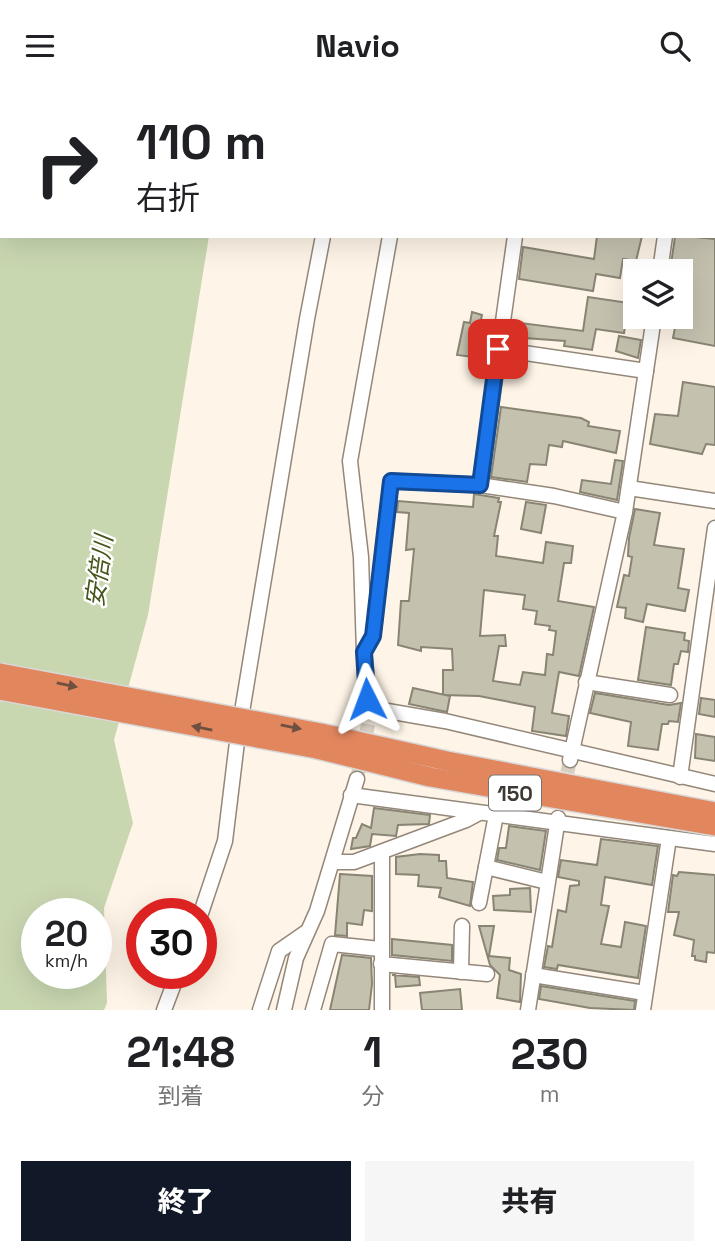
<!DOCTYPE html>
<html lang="ja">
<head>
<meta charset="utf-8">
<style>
	:root { --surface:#fff; --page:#f6f6f6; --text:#202124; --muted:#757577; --accent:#111827 }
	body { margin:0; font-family:"Space Grotesk","Noto Sans JP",sans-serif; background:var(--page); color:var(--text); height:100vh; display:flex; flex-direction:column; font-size:26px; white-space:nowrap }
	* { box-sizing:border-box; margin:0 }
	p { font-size:23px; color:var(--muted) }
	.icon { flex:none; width:38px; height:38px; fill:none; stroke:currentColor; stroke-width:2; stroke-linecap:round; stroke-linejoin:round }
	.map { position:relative; height:919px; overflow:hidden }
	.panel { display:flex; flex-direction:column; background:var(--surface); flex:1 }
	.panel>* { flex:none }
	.hud { position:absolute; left:0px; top:0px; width:716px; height:147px; box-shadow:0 7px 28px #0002; background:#fff; color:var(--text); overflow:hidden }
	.buttons { position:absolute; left:623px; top:168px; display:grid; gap:14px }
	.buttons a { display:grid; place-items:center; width:70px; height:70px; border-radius:0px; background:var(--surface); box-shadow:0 7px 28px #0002; font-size:35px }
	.speed { position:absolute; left:21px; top:807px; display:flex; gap:14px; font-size:35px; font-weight:700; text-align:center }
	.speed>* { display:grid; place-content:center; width:91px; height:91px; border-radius:50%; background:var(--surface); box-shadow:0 7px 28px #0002; line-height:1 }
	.speed small { font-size:18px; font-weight:400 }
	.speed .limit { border:10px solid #d22; background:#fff; color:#111 }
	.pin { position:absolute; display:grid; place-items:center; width:60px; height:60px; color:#fff; margin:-30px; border-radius:14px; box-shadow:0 4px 10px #0006 }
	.me { position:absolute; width:77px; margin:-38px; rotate:357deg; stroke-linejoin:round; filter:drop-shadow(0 0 5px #0008) }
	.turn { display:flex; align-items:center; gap:24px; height:147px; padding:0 21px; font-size:32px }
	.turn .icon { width:91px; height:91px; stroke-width:2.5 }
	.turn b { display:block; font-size:49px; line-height:60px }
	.eta { display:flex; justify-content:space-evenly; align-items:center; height:119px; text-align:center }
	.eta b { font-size:42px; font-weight:800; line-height:49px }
	.cta { display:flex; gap:14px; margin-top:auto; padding:14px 21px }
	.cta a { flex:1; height:80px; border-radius:0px; background:var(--accent); color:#fff; font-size:28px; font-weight:800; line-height:80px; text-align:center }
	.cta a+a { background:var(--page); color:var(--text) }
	header { display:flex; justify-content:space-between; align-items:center; height:91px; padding:0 21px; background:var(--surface); font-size:32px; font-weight:800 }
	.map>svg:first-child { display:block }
</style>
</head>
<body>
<header><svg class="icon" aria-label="menu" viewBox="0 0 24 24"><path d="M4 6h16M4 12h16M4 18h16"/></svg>Navio<svg class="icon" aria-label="search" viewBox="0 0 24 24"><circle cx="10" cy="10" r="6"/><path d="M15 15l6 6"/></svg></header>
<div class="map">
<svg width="715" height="919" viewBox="0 0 715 919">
	<rect width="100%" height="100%" fill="#fef4e7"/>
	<path fill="#c9d7b1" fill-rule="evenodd" d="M0 0H232L2 2V145H209L148 524 114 649 133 732 104 817 107 912 104 919H0ZM37 822H96V882H37Z"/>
	<g fill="#c5c1af" stroke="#888574" stroke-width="2" fill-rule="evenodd">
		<polygon points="597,145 642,145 636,170 623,168 620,187 596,183 593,200 519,188 523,156 594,168"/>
		<polygon points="685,145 715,148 715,255 673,247 677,226 681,226 688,176 671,173 675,146"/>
		<polygon points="588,206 629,212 624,242 596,238 592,259 564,255 565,250 511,246 513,231 583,240"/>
		<polygon points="472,221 482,224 480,233 493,236 488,268 457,264 464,231 470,232"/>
		<polygon points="619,245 641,249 638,267 616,260"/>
		<polygon points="683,291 715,296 715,354 706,353 702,363 650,353 655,323 678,325"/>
		<polygon points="501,316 581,327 589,331 588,335 620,340 616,362 563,350 562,356 549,354 546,374 530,373 527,391 491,386"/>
		<polygon points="615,369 623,370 617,409 580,401 582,389 611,393"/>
		<path d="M474 403 499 407 498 411H501L494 445H498L496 465 543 472 546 451 573 455 571 472H564L558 510 594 516 579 585 559 581 552 622 569 625 566 645 532 640 535 616 479 605 443 604V579H453L452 558 421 556V560L398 554 401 510H409L414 458 406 459 409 422 397 421 398 410 473 416ZM484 499 525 504 523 518 537 520 535 533 550 535 549 539 556 540 553 564 547 563 545 584 523 581 520 594 493 590 499 555H506L505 544 480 545Z"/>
		<polygon points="526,411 546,414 541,442 521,438"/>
		<polygon points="635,418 660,422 654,454 684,458 678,497 689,499 685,520 647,513 643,531 625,527 626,517 617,516 624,484 629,485 632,466 628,465 629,447"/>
		<polygon points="646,536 685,542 684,549 689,550 688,561 681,560 678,573 674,573 671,594 638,589"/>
		<polygon points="413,597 450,605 447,621 409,613"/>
		<polygon points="595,602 669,614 681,612 678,631 669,630 668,633 662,633 658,659 628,655 631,631 590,622"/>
		<polygon points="701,607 715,609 715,626 699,623"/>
		<polygon points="696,643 715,646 715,670 695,667"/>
		<polygon points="374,717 430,724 429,733 398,734 396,745 372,743 370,755 351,758 353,747 356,747 362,733 371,737"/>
		<polygon points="509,735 546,740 540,779 497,769 499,757 506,757"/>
		<polygon points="601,748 658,755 652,794 605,786 601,814 609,815 601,853 621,856 625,831 646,835 638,887 558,874 557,878 544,876 548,855 552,856 558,819 566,821 570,795 579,794 579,790 558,786 561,769 597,774"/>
		<polygon points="420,763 439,764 439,770 446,770 447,787 473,791 470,815 439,806 441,797 418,795 419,784 396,783 396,766"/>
		<polygon points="679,781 715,784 715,862 707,861 706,871 695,869 695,865 692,865 694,849 674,844 679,821 668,821 673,784 677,785"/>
		<polygon points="340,783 372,785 372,820 364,819 362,834 347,832 347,845 335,844"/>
		<polygon points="530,797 531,821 494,819 493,805 510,804 510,798"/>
		<polygon points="479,835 494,835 489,865 510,867 509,879 521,883 520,911 497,907 500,884 490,874"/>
		<polygon points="392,848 452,854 452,870 392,864"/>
		<polygon points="342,864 371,867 372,893 369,919 330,919"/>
		<polygon points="392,884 419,886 420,894 396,896 395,884"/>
		<polygon points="541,895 635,910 634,919 590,917 539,908"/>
		<polygon points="460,898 462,919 422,919 420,902"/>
	</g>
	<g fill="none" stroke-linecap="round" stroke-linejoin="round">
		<g stroke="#d8cfc3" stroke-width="14" stroke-dasharray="14 7" stroke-linecap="butt">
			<polyline points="357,688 369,629"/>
			<polyline points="563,702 570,669"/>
		</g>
		<defs>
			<g id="minor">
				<polyline points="350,2 350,0"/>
				<polyline points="418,2 418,0"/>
				<polyline points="687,2 687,0"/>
				<polyline points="714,77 715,77"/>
				<polyline points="390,145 350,370 361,466 364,561 370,617 445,630 715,693"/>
				<polyline points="660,180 665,145"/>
				<polyline points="498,258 646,280"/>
				<polyline points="480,394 515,145"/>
				<polyline points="629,397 715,410"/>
				<polyline points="366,557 373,545 391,390 480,394 554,405 625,421"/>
				<polyline points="586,591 670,604"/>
				<polyline points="570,669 625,421 654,226"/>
				<polyline points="680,686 715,437"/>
				<polyline points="351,704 715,753"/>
				<polyline points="382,761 382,919"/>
				<polyline points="333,771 354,771 466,729 479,722"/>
				<polyline points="486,776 547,791"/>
				<polyline points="479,812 496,724"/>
				<polyline points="201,822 225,750 237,651 307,228 323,145"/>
				<polyline points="381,873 487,883"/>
				<polyline points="461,881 462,835"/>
				<polyline points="533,884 645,902"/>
				<polyline points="164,919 178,882"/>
				<polyline points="260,919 279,860 305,842"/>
				<polyline points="284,919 296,867 317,820 357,688"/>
				<polyline points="313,919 332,853 380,858"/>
				<polyline points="528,919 558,727"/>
				<polyline points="643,919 669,747"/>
			</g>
			<g id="highway">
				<polyline points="321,642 447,670 715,721"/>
				<polyline points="317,658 430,686 715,735"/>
			</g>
		</defs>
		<use href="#minor" stroke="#938779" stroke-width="17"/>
		<use href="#highway" stroke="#d8d7d6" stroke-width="22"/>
		<use href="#minor" stroke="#fff" stroke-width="14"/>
		<use href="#highway" stroke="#e2865e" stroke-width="19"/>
		<defs>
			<g id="highway-bridge">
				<polyline points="0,582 321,642"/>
				<polyline points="0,599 317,658"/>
			</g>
		</defs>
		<use href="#highway-bridge" stroke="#d8d7d6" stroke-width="22" stroke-linecap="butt"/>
		<use href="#highway-bridge" stroke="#e2865e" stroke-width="19"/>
	</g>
	<defs><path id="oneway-solid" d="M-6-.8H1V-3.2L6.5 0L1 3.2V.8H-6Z" transform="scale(1.75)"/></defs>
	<g fill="#6f5040">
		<use href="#oneway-solid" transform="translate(67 594) rotate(11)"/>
		<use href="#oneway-solid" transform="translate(291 636) rotate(11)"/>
		<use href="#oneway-solid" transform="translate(202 637) rotate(-169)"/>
	</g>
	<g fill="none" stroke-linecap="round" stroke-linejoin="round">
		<defs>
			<polyline id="route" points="367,608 364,561 373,545 391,390 480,394 498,258"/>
		</defs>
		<use href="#route" stroke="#114b97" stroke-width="18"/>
		<use href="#route" stroke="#1a73e8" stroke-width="12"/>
	</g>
	<g text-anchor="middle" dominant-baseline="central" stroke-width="5" stroke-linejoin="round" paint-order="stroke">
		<rect fill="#fff" stroke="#787470" stroke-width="2" x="489" y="684.5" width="52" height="35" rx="5"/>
		<g font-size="21" font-weight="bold" fill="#3e3933">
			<text x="515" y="702">150</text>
		</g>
		<g font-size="24" font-style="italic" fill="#45551b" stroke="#fff">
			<text transform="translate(99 480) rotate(-82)">安倍川</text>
		</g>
	</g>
</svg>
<div class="buttons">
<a><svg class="icon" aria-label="layers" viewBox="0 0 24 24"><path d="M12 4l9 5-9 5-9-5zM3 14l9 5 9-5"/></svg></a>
</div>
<div class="speed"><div>20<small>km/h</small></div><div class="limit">30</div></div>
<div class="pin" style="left:498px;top:258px;background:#d93025"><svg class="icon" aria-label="arrive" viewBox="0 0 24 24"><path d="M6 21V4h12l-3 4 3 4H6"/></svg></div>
<svg class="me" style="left:367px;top:608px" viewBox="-20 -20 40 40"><path d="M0-17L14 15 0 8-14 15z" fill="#1a73e8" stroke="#fff" stroke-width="4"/></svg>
<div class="hud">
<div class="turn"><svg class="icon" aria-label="right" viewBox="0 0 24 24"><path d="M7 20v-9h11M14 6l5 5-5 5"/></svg><div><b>110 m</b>右折</div></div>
</div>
</div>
<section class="panel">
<div class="eta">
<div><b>21:48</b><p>到着</p></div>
<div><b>1</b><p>分</p></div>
<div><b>230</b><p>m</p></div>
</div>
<div class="cta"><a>終了</a><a>共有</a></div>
</section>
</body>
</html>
